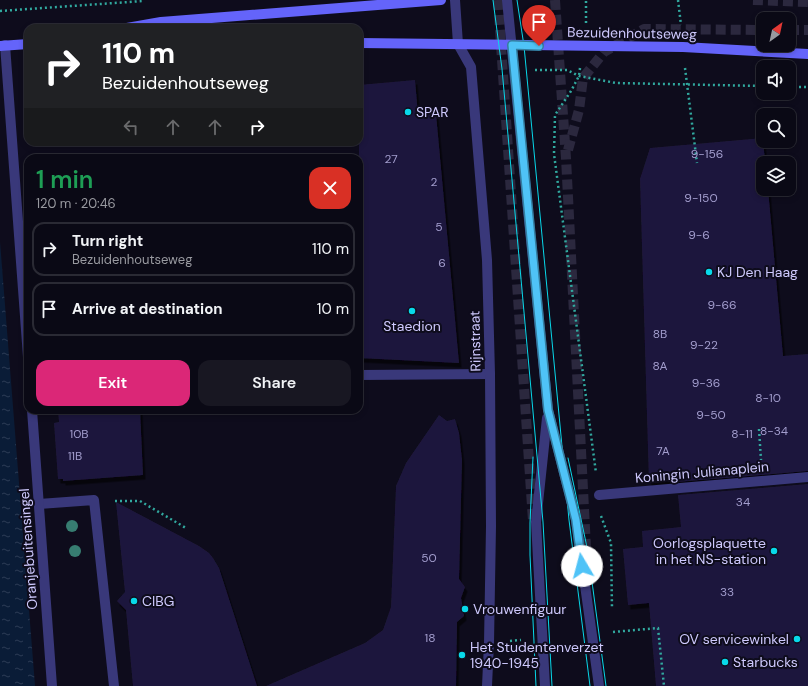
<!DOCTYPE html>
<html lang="en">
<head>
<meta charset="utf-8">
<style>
	:root { --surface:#0a0915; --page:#181722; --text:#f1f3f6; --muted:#999aa0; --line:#2a2a34; --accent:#db2777 }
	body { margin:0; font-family:"DM Sans",sans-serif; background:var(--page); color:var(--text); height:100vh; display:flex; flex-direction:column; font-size:15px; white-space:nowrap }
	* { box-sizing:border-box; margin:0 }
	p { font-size:13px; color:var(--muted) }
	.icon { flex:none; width:22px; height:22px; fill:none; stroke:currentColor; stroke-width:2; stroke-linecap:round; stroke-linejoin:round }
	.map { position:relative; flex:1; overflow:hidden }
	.side { position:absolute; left:24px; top:154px; width:339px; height:260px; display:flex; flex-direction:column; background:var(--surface); border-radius:12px; box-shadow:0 2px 6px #0003,0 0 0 1px var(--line) }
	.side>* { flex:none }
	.guide { position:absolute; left:24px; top:24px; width:339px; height:122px; border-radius:12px; box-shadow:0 2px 6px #0003,0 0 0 1px var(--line); background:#202124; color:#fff; overflow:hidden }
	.needle { width:26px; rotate:33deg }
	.buttons { position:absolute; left:756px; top:12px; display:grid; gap:8px }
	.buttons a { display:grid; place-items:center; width:40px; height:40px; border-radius:8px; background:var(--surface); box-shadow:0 2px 6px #0003,0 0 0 1px var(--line); font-size:20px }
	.pin { position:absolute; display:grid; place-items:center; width:34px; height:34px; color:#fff; margin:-41px -17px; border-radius:50% 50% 50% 0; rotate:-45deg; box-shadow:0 0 4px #0007 }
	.pin .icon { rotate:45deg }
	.me { position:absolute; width:44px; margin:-22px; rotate:352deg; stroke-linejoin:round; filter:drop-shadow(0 0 3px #0008) }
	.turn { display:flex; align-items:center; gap:14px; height:84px; padding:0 12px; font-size:18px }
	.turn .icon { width:52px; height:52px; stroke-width:2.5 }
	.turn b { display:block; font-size:28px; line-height:34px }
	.lanes { display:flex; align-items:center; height:38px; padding:0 12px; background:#0003; justify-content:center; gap:20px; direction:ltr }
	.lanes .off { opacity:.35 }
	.round { display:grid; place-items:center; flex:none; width:42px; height:42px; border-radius:12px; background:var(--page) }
	.headline { display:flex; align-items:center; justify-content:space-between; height:68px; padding:0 12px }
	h1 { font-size:24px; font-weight:600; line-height:30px; color:#1e9e55 }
	.button { display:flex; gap:8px; margin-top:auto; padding:8px 12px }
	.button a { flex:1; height:46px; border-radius:12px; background:var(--accent); color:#fff; font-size:16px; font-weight:600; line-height:46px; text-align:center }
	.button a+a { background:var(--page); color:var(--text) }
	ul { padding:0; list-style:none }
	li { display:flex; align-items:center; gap:12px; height:54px; margin:0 8px 6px; padding:0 4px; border:2px solid var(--line); border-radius:12px }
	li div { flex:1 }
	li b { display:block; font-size:15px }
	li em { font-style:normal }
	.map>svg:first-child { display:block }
</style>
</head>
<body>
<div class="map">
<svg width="808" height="686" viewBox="0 0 808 686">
	<defs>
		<pattern id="water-ripples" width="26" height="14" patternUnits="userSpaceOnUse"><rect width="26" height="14" fill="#0a1c37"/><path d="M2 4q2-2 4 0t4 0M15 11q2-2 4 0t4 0" fill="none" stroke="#2c3c55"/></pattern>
		<filter id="shadow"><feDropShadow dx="2.5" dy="4.5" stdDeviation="0" flood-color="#0009"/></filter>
	</defs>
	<rect width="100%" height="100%" fill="#0e0c1c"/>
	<polygon fill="url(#water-ripples)" points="0,242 35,686 0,686"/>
	<g fill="#1f193c" filter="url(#shadow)">
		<polygon points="415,80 418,115 436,114 459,363 359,358 359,85"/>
		<polygon points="763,138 765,163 763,163 763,189 768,189 783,356 808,354 808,471 676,482 676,480 649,483 640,179 650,148"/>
		<polygon points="58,410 140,410 143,475 63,481 63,479 58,479 54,423 59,422"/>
		<polygon points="439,415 447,421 455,419 459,433 462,460 459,579 465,587 461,598 464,616 457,622 456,686 266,686 365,643 383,630 391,607 396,486 406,463"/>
		<polygon points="808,484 808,686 656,686 649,603 628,605 623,549 643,547 642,531 681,527 678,495"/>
		<polygon points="116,502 199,546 209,553 213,558 219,568 257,686 133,686 126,610 117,601 125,592"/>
	</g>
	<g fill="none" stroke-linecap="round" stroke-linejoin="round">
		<g stroke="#2b283e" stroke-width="10" stroke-dasharray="10 5" stroke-linecap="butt">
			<polyline points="498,0 533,521"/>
			<polyline points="555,0 566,158 587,567"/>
			<polyline points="753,0 808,2"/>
			<polyline points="789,30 808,30"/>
			<polyline points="568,150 579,110 583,78 604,52 644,29 763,30"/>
		</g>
		<g stroke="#31a99f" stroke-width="2.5" stroke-dasharray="2 3" stroke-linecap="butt">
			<polyline points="678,0 681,25"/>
			<polyline points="0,11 143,1"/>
			<polyline points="586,23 586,0"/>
			<polyline points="580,68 579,76 571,91 555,115 554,154 596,473"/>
			<polyline points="685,68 697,163"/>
			<polyline points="535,70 567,70 579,76 616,83 763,86"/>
			<polyline points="789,87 808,87"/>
			<polyline points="759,429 761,460"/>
			<polyline points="115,501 140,501 186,528"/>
			<polyline points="601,516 611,543 612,609"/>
			<polyline points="613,632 658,628 664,686"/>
			<polyline points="510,641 521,640"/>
		</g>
		<g stroke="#39387a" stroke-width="10">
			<polyline points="507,0 548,410 576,520 599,686"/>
			<polyline points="359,375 490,374"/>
			<polyline points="39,504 94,500 114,686"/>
			<polyline points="545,686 536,522 547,418"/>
		</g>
		<g stroke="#39387a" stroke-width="10">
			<polyline points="455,0 458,44 471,67 487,260 490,374 491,526 489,643 487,686"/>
			<polyline points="5,45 28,357"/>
			<polyline points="32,410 52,686"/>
			<polyline points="599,495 808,477"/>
		</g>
		<g stroke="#6464fa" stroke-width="10">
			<polyline points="127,28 161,22 441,0"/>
			<polyline points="359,43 683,47 808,54"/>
			<polyline points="0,46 28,44"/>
		</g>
		<g stroke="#08d9ea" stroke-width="1">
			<polyline points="493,0 502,69 543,522 552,686"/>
			<polyline points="517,0 524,46 569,520 590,686"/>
			<polyline points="533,457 530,523 530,555 536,686"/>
			<polyline points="568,458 588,552 606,686"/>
		</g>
	</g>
	<g fill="#377d71">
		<circle cx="72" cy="526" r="6"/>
		<circle cx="75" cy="551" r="6"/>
	</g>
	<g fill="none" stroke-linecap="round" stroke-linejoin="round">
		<defs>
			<polyline id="route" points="539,46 512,45 548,410 576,520 582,566"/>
		</defs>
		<use href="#route" stroke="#337fa1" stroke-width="10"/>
		<use href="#route" stroke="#4fc3f7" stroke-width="7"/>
	</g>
	<g fill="#08d9ea" stroke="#0e0c1c" stroke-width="1.5">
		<circle cx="408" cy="112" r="4"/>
		<circle cx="709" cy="272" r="4"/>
		<circle cx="412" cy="311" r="4"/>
		<circle cx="774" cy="551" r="4"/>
		<circle cx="134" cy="601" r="4"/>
		<circle cx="465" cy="609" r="4"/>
		<circle cx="797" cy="639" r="4"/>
		<circle cx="462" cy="655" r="4"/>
		<circle cx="725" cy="662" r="4"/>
	</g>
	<g text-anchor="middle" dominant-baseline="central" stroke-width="4" stroke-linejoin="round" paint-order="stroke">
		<g font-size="12" fill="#a29dcd">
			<text x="707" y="154">9-156</text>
			<text x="391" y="159">27</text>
			<text x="434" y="182">2</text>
			<text x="701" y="198">9-150</text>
			<text x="439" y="227">5</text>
			<text x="699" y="235">9-6</text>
			<text x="442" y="263">6</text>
			<text x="722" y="305">9-66</text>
			<text x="660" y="334">8B</text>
			<text x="704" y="345">9-22</text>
			<text x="660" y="366">8A</text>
			<text x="706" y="383">9-36</text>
			<text x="768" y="398">8-10</text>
			<text x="711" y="415">9-50</text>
			<text x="774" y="431">8-34</text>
			<text x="79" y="434">10B</text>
			<text x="742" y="434">8-11</text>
			<text x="663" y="451">7A</text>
			<text x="75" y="456">11B</text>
			<text x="743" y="502">34</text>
			<text x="429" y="558">50</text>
			<text x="727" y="592">33</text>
			<text x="430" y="638">18</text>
		</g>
		<g font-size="14" fill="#cec9fd" stroke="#0e0c1c">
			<text transform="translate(632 33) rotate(1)">Bezuidenhoutseweg</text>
			<text transform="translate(475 341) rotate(-91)">Rijnstraat</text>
			<text transform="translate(702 472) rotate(-5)">Koningin Julianaplein</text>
			<text transform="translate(28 549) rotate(-94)">Oranjebuitensingel</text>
		</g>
		<g font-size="14" fill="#cec9fd" stroke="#0e0c1c" text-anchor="start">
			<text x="416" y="112">SPAR</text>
			<text x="717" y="272">KJ Den Haag</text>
			<text x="412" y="326" text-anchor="middle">Staedion</text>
			<text x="766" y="543" text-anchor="end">Oorlogsplaquette<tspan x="766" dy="16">in het NS-station</tspan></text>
			<text x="142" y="601">CIBG</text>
			<text x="473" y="609">Vrouwenfiguur</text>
			<text x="789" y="639" text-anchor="end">OV servicewinkel</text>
			<text x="470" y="647">Het Studentenverzet<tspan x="470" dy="16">1940-1945</tspan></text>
			<text x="733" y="662">Starbucks</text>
		</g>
	</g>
</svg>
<div class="buttons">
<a><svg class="needle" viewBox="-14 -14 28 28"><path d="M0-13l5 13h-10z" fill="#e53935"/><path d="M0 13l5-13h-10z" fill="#999aa0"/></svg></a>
<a><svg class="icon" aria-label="sound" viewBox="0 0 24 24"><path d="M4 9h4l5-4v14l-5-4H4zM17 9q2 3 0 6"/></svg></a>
<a><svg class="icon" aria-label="search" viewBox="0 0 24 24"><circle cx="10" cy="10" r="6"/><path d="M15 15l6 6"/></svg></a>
<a><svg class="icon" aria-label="layers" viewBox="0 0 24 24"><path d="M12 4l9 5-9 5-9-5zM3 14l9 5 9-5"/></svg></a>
</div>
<div class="pin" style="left:539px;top:46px;background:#d93025"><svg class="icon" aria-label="arrive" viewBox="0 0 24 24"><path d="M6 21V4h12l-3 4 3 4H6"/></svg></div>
<svg class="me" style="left:582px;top:566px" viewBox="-20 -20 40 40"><circle r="19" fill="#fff"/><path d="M0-13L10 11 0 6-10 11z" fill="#4fc3f7"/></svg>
<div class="guide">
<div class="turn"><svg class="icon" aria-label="right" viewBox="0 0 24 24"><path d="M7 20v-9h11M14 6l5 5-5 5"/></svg><div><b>110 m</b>Bezuidenhoutseweg</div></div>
<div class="lanes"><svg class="icon off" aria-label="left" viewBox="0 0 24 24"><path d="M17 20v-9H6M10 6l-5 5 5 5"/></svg><svg class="icon off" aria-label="ahead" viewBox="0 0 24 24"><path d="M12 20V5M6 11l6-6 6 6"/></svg><svg class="icon off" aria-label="ahead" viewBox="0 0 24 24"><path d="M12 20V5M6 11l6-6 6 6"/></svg><svg class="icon" aria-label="right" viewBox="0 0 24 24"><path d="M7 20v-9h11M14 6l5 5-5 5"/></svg></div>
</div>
<section class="side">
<div class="headline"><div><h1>1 min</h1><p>120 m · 20:46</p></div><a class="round" style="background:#d93025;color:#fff"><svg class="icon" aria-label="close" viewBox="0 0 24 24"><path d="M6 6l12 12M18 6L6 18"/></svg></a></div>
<ul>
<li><svg class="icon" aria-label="right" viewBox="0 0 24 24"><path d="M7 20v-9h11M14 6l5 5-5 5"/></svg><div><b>Turn right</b><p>Bezuidenhoutseweg</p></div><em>110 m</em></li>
<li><svg class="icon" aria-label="arrive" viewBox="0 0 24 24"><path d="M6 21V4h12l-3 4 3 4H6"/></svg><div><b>Arrive at destination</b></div><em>10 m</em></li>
</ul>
<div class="button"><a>Exit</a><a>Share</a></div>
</section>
</div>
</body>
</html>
